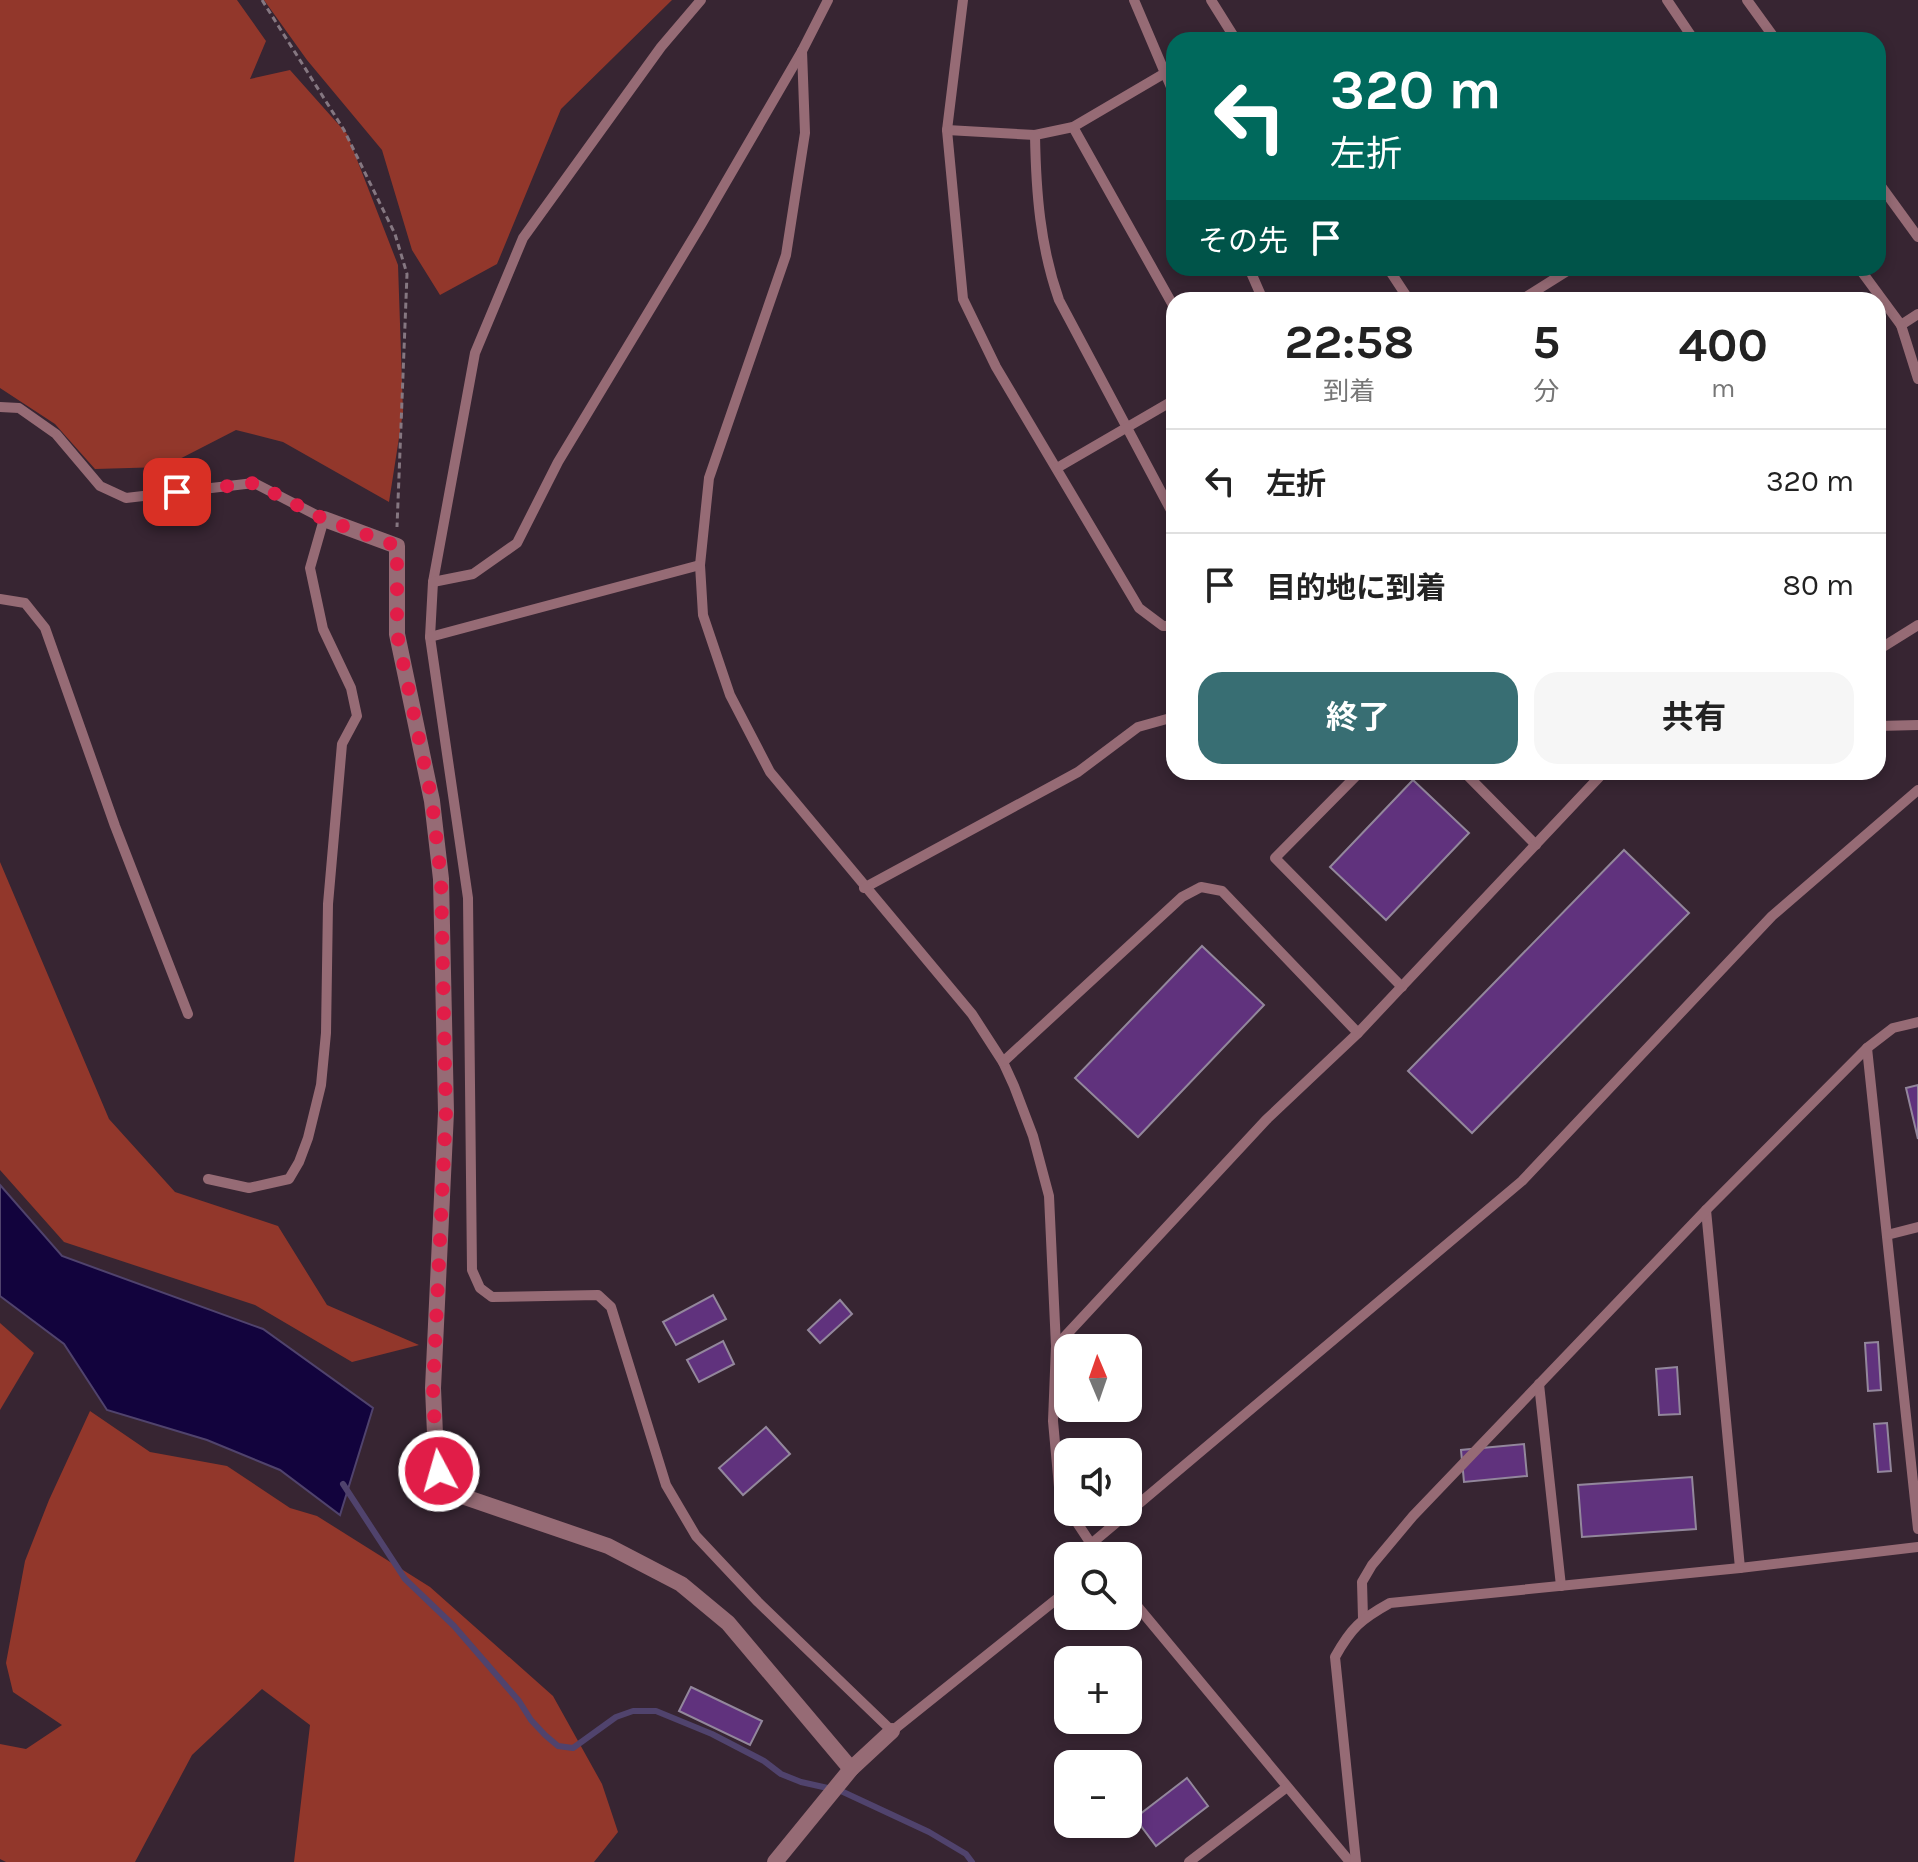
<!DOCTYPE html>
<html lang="ja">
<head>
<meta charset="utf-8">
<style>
	:root { --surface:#fff; --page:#f6f6f6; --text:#222; --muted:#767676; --line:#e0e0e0; --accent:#386e73 }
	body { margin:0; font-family:Karla,"Noto Sans JP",sans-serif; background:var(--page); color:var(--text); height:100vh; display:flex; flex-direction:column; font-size:30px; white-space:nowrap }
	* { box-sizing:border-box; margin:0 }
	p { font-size:26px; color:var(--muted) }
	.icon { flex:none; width:44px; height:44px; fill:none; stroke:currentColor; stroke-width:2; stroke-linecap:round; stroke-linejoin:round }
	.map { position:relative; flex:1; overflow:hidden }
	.side { position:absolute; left:1166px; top:292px; width:720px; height:488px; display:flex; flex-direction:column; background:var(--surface); border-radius:24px; box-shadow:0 4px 12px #0003 }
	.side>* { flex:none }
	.guide { position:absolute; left:1166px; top:32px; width:720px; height:244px; border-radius:24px; box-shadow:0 4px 12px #0003; background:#00695c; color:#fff; overflow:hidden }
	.needle { width:52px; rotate:358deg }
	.buttons { position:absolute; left:1054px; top:1334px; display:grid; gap:16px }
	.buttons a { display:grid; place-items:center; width:88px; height:88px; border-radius:16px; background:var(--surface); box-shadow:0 4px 12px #0003; font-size:40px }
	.pin { position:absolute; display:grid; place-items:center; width:68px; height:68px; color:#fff; margin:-34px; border-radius:16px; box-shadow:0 4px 12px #0006 }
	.me { position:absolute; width:88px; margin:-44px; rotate:354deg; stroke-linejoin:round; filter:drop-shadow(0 0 6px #0008) }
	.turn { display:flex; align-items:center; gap:28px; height:168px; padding:0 32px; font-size:36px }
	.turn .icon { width:104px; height:104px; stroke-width:2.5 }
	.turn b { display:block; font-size:56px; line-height:68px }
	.then { display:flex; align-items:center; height:76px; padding:0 32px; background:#0003; gap:16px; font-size:30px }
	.eta { display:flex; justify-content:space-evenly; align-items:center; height:136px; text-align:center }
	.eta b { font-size:48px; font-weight:700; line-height:56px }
	.button { display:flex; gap:16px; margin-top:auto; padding:16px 32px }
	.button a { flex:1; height:92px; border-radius:24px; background:var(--accent); color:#fff; font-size:32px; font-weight:700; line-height:92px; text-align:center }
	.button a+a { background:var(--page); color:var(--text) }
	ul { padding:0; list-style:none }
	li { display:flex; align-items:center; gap:24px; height:104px; padding:0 32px; border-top:2px solid var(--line) }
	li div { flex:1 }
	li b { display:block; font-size:30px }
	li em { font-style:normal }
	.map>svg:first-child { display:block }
</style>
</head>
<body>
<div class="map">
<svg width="1918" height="1862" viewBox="0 0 1918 1862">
	<rect width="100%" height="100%" fill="#372532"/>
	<g fill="#92372b">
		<polygon points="0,0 237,0 266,41 250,79 290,70 347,134 398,265 403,412 389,502 283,442 236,430 164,467 95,469 55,424 0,388"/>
		<polygon points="264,0 672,0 561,109 497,264 440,295 412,250 382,150 307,60"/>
		<polygon points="0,862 109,1119 175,1192 278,1226 327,1305 419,1345 352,1362 255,1305 64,1242 0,1170"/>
		<polygon points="0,1323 34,1353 0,1410"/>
		<polygon points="90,1411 150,1452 227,1466 290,1508 317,1516 430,1587 553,1696 602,1784 618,1832 594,1862 294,1862 310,1725 262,1689 192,1755 135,1862 6,1862 0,1859 0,1744 26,1749 62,1725 13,1692 6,1663 25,1561 49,1500"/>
	</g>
	<polygon fill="#12033d" stroke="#50436d" stroke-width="2" points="0,1185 62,1256 263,1329 373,1408 340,1515 280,1470 207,1440 107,1410 64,1344 0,1296"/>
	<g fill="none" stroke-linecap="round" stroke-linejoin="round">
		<polyline stroke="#50436d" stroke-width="6" points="343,1484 405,1579 454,1626 519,1701 531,1720 545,1735 558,1746 573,1748 616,1717 633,1711 656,1711 712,1734 764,1761 781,1774 801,1782 841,1791 929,1832 966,1854 972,1862"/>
	</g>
	<g fill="#60327d" stroke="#93879c" stroke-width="2">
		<polygon points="1413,780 1469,833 1386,920 1330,867"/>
		<polygon points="1624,850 1689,913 1472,1133 1408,1071"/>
		<polygon points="1202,946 1264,1005 1138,1137 1075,1078"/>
		<polygon points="1918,1085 1918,1139 1906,1088"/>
		<polygon points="713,1295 726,1319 676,1345 663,1322"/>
		<polygon points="840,1300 852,1314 820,1343 808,1330"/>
		<polygon points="723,1341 734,1364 699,1382 687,1360"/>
		<polygon points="1878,1342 1881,1390 1868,1391 1865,1343"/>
		<polygon points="1677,1367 1680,1414 1659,1415 1656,1369"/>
		<polygon points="1887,1423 1891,1471 1878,1472 1874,1424"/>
		<polygon points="766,1427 790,1454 743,1495 719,1468"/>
		<polygon points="1524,1444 1527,1476 1464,1482 1461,1450"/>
		<polygon points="1692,1477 1696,1529 1582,1537 1578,1485"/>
		<polygon points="691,1687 762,1721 750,1745 679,1711"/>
		<polygon points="1187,1778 1208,1806 1156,1846 1135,1818"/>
	</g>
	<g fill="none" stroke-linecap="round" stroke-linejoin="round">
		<polyline stroke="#857781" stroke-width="3" stroke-dasharray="6 4" stroke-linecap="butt" points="262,0 344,130 395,234 407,274 397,527"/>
		<g stroke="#966b75" stroke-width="10">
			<polyline points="701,0 661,47 523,238 475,353 433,582 430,637 468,898 472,1270 480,1288 492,1297 598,1295 611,1307 666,1485 696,1536 758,1602 892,1731 1068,1590"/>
			<polyline points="963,0 947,130 963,299 996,367 1139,608 1163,626 1174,626"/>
			<polyline points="1134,0 1165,73"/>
			<polyline points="1211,0 1236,40"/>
			<polyline points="1667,0 1694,40"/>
			<polyline points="1747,0 1776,40"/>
			<polyline points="802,51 805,133 786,255 709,478 700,565 703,615 730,695 770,772 972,1014 1003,1062 1014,1086 1033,1136 1049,1196 1056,1346 1053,1421 1060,1498 1068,1509"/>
			<polyline points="1073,127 1174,307"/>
			<polyline points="947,130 1035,135 1073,127 1165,73 1174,94"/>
			<path d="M1035 135C1036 192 1040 246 1059 300L1174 516"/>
			<polyline points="1878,182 1918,237"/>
			<polyline points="1249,268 1263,300"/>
			<polyline points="1388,268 1409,300"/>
			<polyline points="1859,268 1901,325 1918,314"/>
			<polyline points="1521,300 1572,268"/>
			<polyline points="1901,325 1918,379"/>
			<polyline points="0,407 19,408 56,434 100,486 126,498 254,483 324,519 310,568 323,629 351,688 357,716 342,744 328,904 326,1033 321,1085 308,1138 299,1162 289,1179 249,1188 208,1179"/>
			<polyline points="1057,468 1174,400"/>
			<polyline points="433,582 473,574 517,543 558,462 701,225 802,51 828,0"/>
			<polyline points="0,599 25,603 45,628 115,826 188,1014"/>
			<polyline points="430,637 700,565"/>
			<polyline points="1878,650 1918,625"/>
			<polyline points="1878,726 1918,725"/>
			<polyline points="1360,772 1275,858 1402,987"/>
			<polyline points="1464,772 1536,845"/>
			<polyline points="864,888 1078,772 1138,727 1174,717"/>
			<polyline points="1358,1033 1604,772"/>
			<polyline points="1867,1048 1918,1529"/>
			<polyline points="1003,1062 1182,897 1201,887 1222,891 1358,1033 1266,1120 1056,1346"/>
			<polyline points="1706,1210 1740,1568"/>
			<polyline points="1887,1235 1918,1227"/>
			<polyline points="1539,1384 1561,1586"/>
			<polyline points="1070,1512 1099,1556"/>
			<polyline points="1091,1544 1522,1181 1772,916 1918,790"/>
			<polyline points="1128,1595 1350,1862"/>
			<polyline points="1363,1618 1362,1582 1372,1565 1413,1516 1706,1210 1867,1048 1893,1028 1918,1022"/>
			<polyline points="1189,1862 1287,1787"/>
			<path d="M1356 1862 1335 1657C1351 1628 1361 1619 1390 1603L1740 1568 1918 1547"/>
		</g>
		<g stroke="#966b75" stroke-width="16">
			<polyline points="324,519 397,546 397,634 432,801 441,879 446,1112 433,1388 436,1457 444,1481 453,1493 608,1546 681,1584 728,1623 851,1769"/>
			<polyline points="775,1862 851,1769 892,1731"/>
		</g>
	</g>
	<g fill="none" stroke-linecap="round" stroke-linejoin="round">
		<polyline stroke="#e11d48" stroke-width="14" stroke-dasharray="0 25.2" points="177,492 254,483 324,519 397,546 397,634 432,801 441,879 446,1112 433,1388 436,1457 439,1471"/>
	</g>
</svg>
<div class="buttons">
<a><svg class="needle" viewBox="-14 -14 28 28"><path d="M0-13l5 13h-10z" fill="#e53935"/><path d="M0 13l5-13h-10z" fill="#767676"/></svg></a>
<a><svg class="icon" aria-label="sound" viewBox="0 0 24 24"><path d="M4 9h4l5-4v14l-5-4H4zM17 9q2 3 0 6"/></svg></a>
<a><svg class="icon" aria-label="search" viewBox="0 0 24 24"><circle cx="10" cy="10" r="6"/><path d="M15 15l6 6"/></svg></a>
<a>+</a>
<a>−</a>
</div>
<div class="pin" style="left:177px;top:492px;background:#d93025"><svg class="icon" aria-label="arrive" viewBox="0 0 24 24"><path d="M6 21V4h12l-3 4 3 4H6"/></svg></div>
<svg class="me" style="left:439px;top:1471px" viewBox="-20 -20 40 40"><circle r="17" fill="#e11d48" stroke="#fff" stroke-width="3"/><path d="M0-11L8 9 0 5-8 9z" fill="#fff"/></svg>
<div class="guide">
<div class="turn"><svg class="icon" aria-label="left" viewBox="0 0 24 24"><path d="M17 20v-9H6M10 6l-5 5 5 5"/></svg><div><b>320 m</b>左折</div></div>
<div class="then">その先<svg class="icon" aria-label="arrive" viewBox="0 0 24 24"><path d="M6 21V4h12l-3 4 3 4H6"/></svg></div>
</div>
<section class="side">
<div class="eta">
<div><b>22:58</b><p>到着</p></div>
<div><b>5</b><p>分</p></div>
<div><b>400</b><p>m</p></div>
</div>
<ul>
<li><svg class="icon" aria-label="left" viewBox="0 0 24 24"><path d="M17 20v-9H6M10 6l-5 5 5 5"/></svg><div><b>左折</b></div><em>320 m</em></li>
<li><svg class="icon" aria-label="arrive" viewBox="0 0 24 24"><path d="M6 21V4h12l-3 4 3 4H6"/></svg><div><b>目的地に到着</b></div><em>80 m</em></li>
</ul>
<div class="button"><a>終了</a><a>共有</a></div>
</section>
</div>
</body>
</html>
